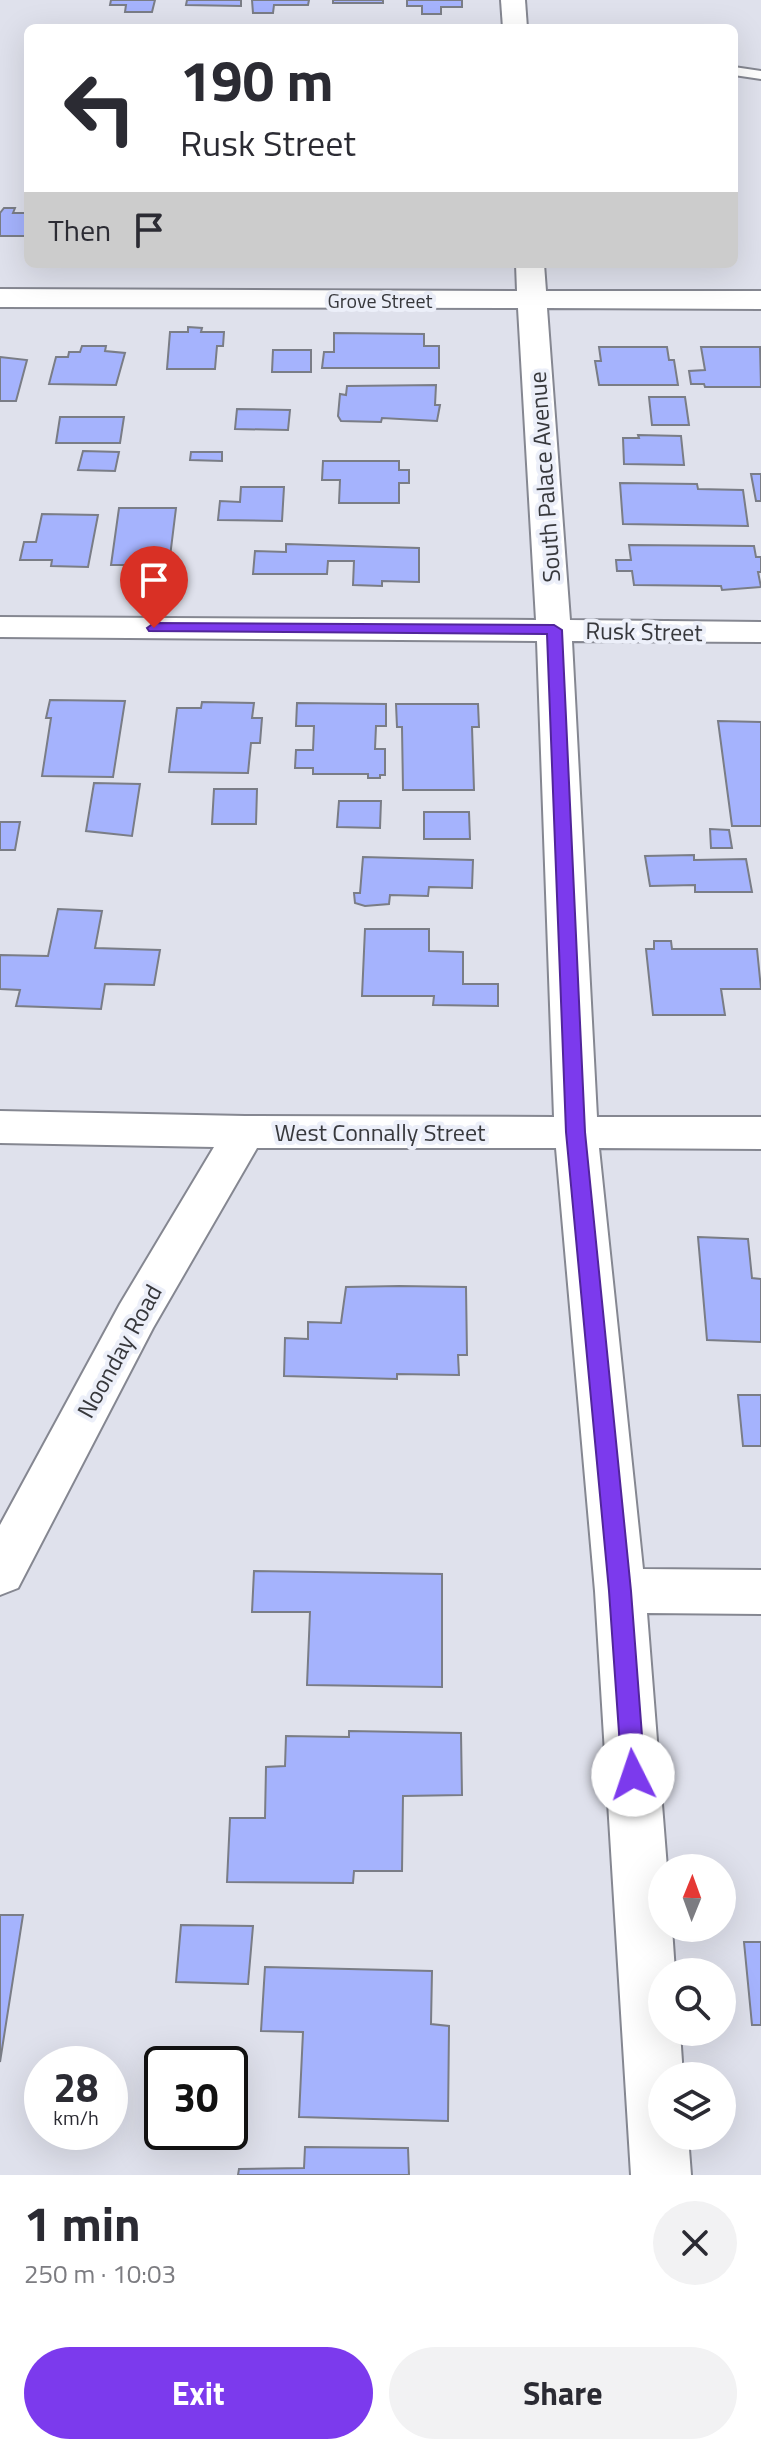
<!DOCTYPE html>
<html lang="en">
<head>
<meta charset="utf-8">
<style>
	:root { --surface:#fff; --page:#f2f2f3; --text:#2b2b33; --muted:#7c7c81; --accent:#7c3aed }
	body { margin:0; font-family:"Titillium Web",sans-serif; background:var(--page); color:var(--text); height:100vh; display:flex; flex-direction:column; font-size:30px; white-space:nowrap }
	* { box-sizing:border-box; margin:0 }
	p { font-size:26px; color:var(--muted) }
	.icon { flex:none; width:44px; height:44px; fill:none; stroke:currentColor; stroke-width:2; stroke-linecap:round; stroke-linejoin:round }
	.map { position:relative; height:2175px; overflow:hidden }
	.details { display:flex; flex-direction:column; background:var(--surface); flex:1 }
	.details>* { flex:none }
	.guide { position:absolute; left:24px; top:24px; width:714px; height:244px; border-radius:12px; box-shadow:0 8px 32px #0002; background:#fff; color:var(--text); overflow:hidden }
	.needle { width:52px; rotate:1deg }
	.buttons { position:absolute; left:648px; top:1854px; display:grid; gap:16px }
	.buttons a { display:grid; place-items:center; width:88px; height:88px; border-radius:50%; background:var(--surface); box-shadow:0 8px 32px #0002; font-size:40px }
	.speed { position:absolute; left:24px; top:2046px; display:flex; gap:16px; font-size:40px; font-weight:700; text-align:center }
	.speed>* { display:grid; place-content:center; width:104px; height:104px; border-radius:50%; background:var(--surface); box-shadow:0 8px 32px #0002; line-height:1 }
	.speed small { font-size:20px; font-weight:400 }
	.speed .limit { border:4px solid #111; border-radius:12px; background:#fff; color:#111 }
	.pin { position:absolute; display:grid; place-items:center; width:68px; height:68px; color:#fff; margin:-82px -34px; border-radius:50% 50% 50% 0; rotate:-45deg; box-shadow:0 0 8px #0007 }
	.pin .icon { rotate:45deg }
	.me { position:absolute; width:88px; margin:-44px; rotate:356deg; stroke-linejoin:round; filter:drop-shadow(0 0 6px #0008) }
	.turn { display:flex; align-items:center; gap:28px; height:168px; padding:0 24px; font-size:36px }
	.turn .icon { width:104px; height:104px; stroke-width:2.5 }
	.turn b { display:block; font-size:56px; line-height:68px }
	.then { display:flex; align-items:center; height:76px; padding:0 24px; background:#0003; gap:16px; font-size:30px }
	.round { display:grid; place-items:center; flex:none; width:84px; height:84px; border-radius:42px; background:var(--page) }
	.headline { display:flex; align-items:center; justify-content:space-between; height:136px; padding:0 24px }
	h1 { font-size:48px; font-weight:700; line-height:60px }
	.action { display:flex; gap:16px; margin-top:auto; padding:16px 24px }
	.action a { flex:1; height:92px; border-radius:48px; background:var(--accent); color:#fff; font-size:32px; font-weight:700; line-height:92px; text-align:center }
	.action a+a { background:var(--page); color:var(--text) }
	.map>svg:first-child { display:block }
</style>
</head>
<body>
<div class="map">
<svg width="761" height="2175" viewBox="0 0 761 2175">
	<rect width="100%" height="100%" fill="#dfe1ec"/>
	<g fill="#a5b3fd" stroke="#7a7d86" stroke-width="2">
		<polygon points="111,0 155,0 152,12 125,12 126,5 110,5"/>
		<polygon points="187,0 241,0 241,6 186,5"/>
		<polygon points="252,0 309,0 308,5 274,5 273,13 253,13"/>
		<rect x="333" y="0" width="50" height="3"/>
		<polygon points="407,0 462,0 462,7 441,7 441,14 422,14 422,6 407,6"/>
		<polygon points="4,208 15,208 13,213 28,213 28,236 0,236 0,213"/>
		<polygon points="188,327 202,328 201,332 224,332 223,346 217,346 215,369 167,369 170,332 188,332"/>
		<polygon points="334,333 424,334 424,346 439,346 439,368 322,368 324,352 334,352"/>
		<polygon points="82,346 106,346 105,351 125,353 116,385 49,384 56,357 68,357 69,352 80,352"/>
		<polygon points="599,347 667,347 669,360 674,360 678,385 599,385 595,361 601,361"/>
		<polygon points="701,347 760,347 761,387 705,387 704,384 691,384 689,371 705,370"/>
		<polygon points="273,350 311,350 311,372 272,372"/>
		<polygon points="0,357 27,360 16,401 0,401"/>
		<polygon points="436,385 435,405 440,405 437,421 382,418 381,422 341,421 338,416 340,394 346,395 347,386"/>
		<polygon points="649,397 685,397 689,425 652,425"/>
		<polygon points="237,409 290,410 288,430 235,429"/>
		<polygon points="60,417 124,417 120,443 56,443"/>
		<polygon points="638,435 681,436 684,465 624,464 623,438 639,438"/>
		<polygon points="83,451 119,452 115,471 78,470"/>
		<polygon points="191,452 222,452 222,461 190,460"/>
		<polygon points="323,461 399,461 399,470 409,470 409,483 399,483 399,503 339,503 340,480 322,480"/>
		<polygon points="751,474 761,474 761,501 756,501"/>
		<polygon points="620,483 697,484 698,489 743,490 748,526 623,524"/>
		<polygon points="241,487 284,487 282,521 218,520 220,501 240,502"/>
		<polygon points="119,508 176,508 168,573 128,573 128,565 111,565"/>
		<polygon points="42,514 98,515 88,567 51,566 52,560 20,560 24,542 36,542"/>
		<polygon points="286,544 419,548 419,582 382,581 382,586 353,585 354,561 328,561 327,574 253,574 255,551 286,552"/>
		<polygon points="629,545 754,546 756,557 761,557 761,572 758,572 761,587 722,590 721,586 634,585 632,571 617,571 616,560 631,560"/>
		<polygon points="50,700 125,701 113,777 42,776 51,718 46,718"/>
		<polygon points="202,702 254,703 252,718 262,718 260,743 251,743 248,773 169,772 177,708 201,708"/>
		<polygon points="297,703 386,704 386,726 376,726 375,749 385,749 385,775 380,775 380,778 368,778 368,774 313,774 313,768 295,768 296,750 313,750 314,726 296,726"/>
		<polygon points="396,704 478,704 479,727 472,727 474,790 403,790 402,727 397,727"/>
		<polygon points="718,721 761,722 761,826 732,826"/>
		<polygon points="94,783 140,784 132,836 86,831"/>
		<polygon points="214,789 257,789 256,824 212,824"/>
		<polygon points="339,801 381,801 380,828 337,827"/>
		<polygon points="424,812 469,812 470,839 424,839"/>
		<polygon points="0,822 20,822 15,850 0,850"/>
		<polygon points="710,829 729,830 732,848 711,848"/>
		<polygon points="694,855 694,860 746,859 752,892 695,892 695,885 650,886 645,856"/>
		<polygon points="363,857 473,860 472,888 429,887 428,896 390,895 389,904 365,906 355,903 354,893 360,893"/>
		<polygon points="58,909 102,911 95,948 160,950 154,985 105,984 101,1009 16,1006 20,990 0,989 0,955 48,956"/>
		<polygon points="365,929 429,929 429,951 463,952 463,984 498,984 498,1006 433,1005 434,996 362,996"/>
		<polygon points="654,941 671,941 672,949 757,949 761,989 721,989 725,1015 653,1015 646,949 654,949"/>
		<polygon points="698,1237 748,1239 752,1278 761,1279 761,1342 707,1340"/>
		<polygon points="399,1286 466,1287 467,1355 458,1355 459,1375 397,1374 397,1379 284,1376 285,1338 308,1339 308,1322 341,1323 346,1287"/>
		<polygon points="738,1395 761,1395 761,1446 743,1446"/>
		<polygon points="254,1571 442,1574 442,1687 307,1685 310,1612 252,1612"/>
		<polygon points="349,1731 461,1733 462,1795 403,1796 402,1871 354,1871 353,1883 227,1882 230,1818 265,1818 266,1767 285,1766 286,1736 349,1737"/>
		<polygon points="0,1915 23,1915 0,2062"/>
		<polygon points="181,1925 253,1926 248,1984 176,1982"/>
		<polygon points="744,1942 761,1942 761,2025 752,2025"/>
		<polygon points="265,1967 432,1971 431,2024 449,2026 448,2121 299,2117 303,2032 261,2031"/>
		<polygon points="305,2147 408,2148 409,2175 238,2175 239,2169 304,2168"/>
	</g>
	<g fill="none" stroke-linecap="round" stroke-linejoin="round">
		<defs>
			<polygon id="service" points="734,67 761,71 761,79 734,75"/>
			<g id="minor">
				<polygon points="501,0 525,0 527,28 503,28"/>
				<polygon points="516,264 544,264 546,291 761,291 761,309 547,308 570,620 761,622 761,642 572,641 597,1117 761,1117 761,1149 599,1148 643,1569 761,1570 761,1614 647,1613 667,1868 662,1868 662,1928 672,1928 675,1972 662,1972 662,2032 680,2032 683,2076 662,2076 662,2136 688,2136 691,2175 631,2175 595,1591 556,1148 257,1148 153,1328 18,1588 0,1595 0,1525 120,1304 214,1147 0,1143 0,1111 245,1116 554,1117 537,641 0,637 0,617 536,620 518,308 0,307 0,289 517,291"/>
			</g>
		</defs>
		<use href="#service" stroke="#858791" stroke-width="4"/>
		<use href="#minor" stroke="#858791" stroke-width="4"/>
		<use href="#service" fill="#fff" fill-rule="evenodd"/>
		<use href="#minor" fill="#fff" fill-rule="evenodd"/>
	</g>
	<polygon fill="#7c3aed" stroke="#51269a" stroke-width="2" points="154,623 554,625 562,630 585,1132 631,1591 645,1775 641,1783 633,1786 625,1783 622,1775 609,1591 566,1132 547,634 149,631 147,628"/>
	<g text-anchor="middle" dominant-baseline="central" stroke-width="8" stroke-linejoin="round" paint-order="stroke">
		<g font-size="20" fill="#37383c" stroke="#eceff9">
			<text x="380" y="300">Grove Street</text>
		</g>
		<g font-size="24" fill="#37383c" stroke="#eceff9">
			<text transform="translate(544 477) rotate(-94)">South Palace Avenue</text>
			<text transform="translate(644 631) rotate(1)">Rusk Street</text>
			<text x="380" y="1132">West Connally Street</text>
			<text transform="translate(119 1351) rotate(-61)">Noonday Road</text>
		</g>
	</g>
</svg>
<div class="buttons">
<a><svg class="needle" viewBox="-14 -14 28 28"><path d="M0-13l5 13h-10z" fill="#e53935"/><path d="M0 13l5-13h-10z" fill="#7c7c81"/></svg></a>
<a><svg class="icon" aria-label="search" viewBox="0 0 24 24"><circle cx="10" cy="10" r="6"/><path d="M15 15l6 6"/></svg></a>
<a><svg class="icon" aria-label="layers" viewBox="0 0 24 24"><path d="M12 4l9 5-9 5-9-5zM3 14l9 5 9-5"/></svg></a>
</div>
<div class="speed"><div>28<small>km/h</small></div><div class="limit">30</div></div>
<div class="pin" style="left:154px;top:628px;background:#d93025"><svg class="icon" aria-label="arrive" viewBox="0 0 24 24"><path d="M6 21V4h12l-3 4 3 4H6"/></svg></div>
<svg class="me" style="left:633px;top:1775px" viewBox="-20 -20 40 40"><circle r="19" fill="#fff"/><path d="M0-13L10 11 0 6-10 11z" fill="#7c3aed"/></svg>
<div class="guide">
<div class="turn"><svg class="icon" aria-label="left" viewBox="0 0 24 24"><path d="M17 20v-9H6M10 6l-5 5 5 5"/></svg><div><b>190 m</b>Rusk Street</div></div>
<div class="then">Then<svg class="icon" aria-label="arrive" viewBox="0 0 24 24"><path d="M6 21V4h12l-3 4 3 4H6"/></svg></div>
</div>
</div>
<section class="details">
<div class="headline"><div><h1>1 min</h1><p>250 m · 10:03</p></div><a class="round"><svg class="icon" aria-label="close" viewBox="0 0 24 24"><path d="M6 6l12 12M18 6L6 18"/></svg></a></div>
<div class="action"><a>Exit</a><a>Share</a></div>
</section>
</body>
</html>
